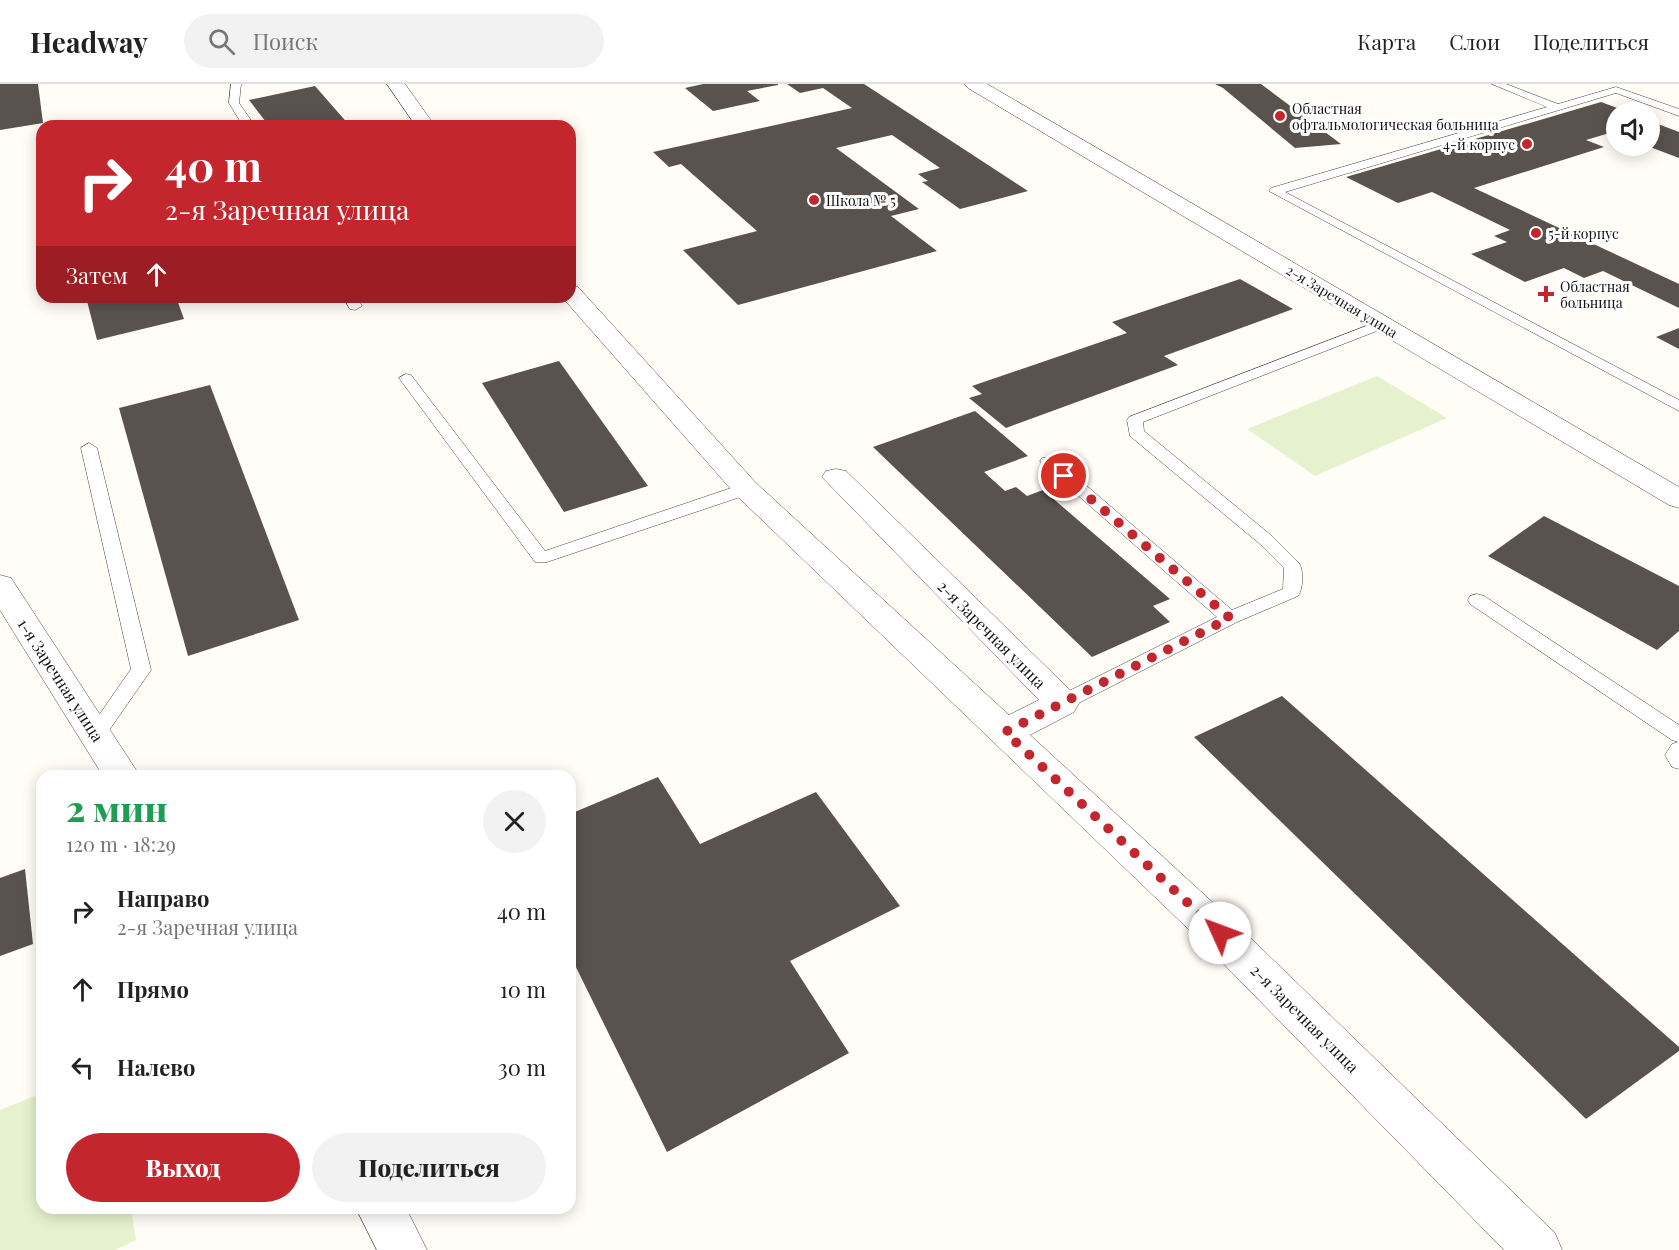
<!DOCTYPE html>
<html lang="ru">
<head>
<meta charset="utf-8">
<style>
	:root { --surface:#fff; --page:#f2f2f2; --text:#222; --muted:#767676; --line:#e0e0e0; --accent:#c4262e }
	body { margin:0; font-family:"Playfair Display",serif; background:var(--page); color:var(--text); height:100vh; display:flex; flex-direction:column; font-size:22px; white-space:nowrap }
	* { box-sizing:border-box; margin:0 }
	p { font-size:20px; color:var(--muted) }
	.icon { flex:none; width:33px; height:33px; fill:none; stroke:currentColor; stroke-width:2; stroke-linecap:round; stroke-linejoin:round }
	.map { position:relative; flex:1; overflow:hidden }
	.sheet { position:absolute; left:36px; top:686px; width:540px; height:444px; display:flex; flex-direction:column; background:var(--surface); border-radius:18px; box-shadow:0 3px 15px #0003 }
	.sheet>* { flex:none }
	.hud { position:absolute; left:36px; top:36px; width:540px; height:183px; border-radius:18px; box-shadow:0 3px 15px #0003; background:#c4262e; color:#fff; overflow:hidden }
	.fabs { position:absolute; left:1606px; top:18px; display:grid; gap:12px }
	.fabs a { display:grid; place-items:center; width:54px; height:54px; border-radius:50%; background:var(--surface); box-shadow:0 3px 15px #0003; font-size:30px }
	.pin { position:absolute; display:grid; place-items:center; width:51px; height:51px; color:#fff; margin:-26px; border:3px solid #fff; border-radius:50%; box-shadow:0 2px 6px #0007 }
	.me { position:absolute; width:66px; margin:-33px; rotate:313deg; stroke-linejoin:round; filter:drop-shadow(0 0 4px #0008) }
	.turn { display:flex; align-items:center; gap:21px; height:126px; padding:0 30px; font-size:27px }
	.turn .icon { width:78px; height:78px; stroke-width:2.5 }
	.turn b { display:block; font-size:42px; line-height:51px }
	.then { display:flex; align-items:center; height:57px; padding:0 30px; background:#0003; gap:12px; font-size:22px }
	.round { display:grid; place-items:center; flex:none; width:63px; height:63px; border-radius:32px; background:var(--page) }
	.headline { display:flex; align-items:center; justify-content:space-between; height:102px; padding:0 30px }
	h1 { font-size:36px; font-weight:800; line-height:45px; color:#1e9e55 }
	.cta { display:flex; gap:12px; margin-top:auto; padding:12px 30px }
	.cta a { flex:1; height:69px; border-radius:36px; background:var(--accent); color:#fff; font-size:24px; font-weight:800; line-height:69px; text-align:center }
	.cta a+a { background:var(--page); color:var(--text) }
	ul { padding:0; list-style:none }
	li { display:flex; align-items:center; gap:18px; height:78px; padding:0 30px }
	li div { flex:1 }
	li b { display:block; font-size:22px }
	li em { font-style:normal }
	header { display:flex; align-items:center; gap:36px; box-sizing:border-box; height:84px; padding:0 30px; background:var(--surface); border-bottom:2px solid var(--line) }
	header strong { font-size:28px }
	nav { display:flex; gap:33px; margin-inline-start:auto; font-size:21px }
	.search { width:420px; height:54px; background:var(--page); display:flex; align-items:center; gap:15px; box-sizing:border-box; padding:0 21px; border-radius:33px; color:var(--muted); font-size:22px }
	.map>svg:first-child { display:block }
</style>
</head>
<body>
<header>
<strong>Headway</strong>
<div class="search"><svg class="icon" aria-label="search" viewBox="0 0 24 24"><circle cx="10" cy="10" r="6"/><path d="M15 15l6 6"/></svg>Поиск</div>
<nav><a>Карта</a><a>Слои</a><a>Поделиться</a></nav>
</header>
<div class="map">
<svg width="1679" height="1166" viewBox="0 0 1679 1166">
	<rect width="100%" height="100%" fill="#fffdf5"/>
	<g fill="#e6f2cf">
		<polygon points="1377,292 1447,334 1315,392 1247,345"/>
		<polygon points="42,1009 42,1124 131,1124 136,1156 115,1166 0,1166 0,1026"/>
	</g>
	<g fill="#5a524d">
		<polygon points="0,0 38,0 43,39 0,46"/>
		<polygon points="703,0 778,0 778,1 747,7 760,17 713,27 685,4"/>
		<polygon points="787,0 864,0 1028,107 960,125 922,98 928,97 918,90 940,84 892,51 836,64 919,125 891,132 937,167 738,221 683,166 757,147 681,80 669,83 653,68 852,24 823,4 800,9"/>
		<polygon points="1215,0 1261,0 1341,60 1295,64 1223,4"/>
		<polygon points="315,2 350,42 269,42 249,16"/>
		<polygon points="1601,18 1628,28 1617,28 1617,49 1613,48 1586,56 1604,63 1474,104 1679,200 1679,224 1603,187 1584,194 1564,184 1525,198 1471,170 1507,158 1494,152 1510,146 1432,108 1398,119 1346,93"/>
		<polygon points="1650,37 1679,48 1679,74 1650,63"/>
		<polygon points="1240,195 1293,225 1164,272 1178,281 1006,344 969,314 982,310 972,302 1127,249 1112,238"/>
		<polygon points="86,213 176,213 184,235 97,256"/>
		<polygon points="1679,244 1679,265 1656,253"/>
		<polygon points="559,277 648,402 564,428 482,299"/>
		<polygon points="210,301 299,536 188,572 119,324"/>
		<polygon points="975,327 1028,372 984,388 1005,407 1016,403 1027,412 1043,406 1170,515 1153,522 1170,538 1092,573 873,363"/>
		<polygon points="1544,432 1679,502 1679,547 1657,566 1488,472"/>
		<polygon points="1282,612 1679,963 1679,967 1586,1035 1194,653"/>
		<polygon points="658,693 700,760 816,708 900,822 790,877 849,969 667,1068 570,871 570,730"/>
		<polygon points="25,785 33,860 0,872 0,794"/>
	</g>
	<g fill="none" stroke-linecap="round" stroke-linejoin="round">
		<defs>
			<g id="lane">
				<polygon points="231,0 241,0 239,19 255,42 243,42 229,19"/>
				<polygon points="1492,0 1506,0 1558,20 1616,3 1679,25 1679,32 1616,9 1285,108 1679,316 1679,327 1269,107 1271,104 1547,23"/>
				<polygon points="343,213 357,213 362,222 355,226 350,225"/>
				<path d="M1382 236 1389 240 1387 243 1143 338 1144 347 1272 452 1299 479C1304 487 1303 505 1298 512L1237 538 1069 624 1062 626 1055 624 1052 619 1055 614 1217 533 1042 380 1040 377 1042 374H1054L1232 526 1283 505 1284 484 1260 460 1130 352 1127 336 1129 333Z"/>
				<polygon points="406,290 411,291 545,467 740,401 746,400 754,405 752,409 547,478 535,478 399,294"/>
				<polygon points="89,359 97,364 151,586 103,655 96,658 89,655 86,650 131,585 81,364"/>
				<polygon points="1477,510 1484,512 1679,641 1679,685 1672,683 1665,671 1672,660 1678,658 1672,656 1470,520 1468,516 1470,512"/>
			</g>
			<g id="street">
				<polygon points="387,0 405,0 435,42 416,42"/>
				<polygon points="965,0 987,0 1679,403 1679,424 1669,421 968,4"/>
				<polygon points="570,201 578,203 756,399 1009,631 1039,616 822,393 826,387 836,385 846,387 1074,610 1079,619 1074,628 1030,651 1233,837 1555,1149 1562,1166 1504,1166 1205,861 736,411 562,213 570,213"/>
				<polygon points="0,491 11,494 140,692 103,692 0,526"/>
				<polygon points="356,1124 406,1124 427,1166 377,1166"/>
			</g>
		</defs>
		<use href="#lane" stroke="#444" stroke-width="1"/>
		<use href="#street" stroke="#444" stroke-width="1"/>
		<use href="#lane" fill="#fff" fill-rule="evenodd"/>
		<use href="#street" fill="#fff" fill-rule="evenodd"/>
	</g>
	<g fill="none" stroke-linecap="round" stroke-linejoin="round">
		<polyline stroke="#c4262e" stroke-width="10" stroke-dasharray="0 18" points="1064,392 1230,534 1005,648 1220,849"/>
	</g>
	<g fill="#c4262e" stroke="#fff" stroke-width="2">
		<circle cx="1280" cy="32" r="6"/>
		<circle cx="1527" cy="60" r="6"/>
		<circle cx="814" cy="116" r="6"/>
		<circle cx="1536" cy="149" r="6"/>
		<path d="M1543 201h6v6h6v6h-6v6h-6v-6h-6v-6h6z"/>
	</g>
	<g text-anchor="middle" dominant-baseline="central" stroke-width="6" stroke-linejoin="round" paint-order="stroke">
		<g font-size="14" fill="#111" stroke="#fff" text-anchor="start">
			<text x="1292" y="24">Областная<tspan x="1292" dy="16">офтальмологическая больница</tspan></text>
			<text x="1515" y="60" text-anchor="end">4-й корпус</text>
			<text x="826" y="116">Школа № 5</text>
			<text x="1548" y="149">5-й корпус</text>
			<text x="1560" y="202">Областная<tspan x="1560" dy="16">больница</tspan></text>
		</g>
		<g font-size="14" fill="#111" stroke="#fff">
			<text transform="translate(1342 217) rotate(31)">2-я Заречная улица</text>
		</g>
		<g font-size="16" fill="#111" stroke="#fff">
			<text transform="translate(992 550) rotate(45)">2-я Заречная улица</text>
			<text transform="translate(61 596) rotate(57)">1-я Заречная улица</text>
			<text transform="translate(1305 934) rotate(45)">2-я Заречная улица</text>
		</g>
	</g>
</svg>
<div class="fabs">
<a><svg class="icon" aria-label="sound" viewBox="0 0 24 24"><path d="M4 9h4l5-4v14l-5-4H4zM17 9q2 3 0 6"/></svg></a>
</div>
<div class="pin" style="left:1064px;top:392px;background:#d93025"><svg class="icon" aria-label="arrive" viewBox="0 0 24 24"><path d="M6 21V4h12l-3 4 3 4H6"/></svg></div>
<svg class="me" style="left:1220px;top:849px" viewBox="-20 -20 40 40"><circle r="19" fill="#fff"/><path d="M0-13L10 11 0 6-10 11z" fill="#c4262e"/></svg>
<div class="hud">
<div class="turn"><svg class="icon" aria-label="right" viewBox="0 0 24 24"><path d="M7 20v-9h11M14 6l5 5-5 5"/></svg><div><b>40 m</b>2-я Заречная улица</div></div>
<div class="then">Затем<svg class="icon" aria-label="ahead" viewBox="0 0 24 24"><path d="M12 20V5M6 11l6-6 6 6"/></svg></div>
</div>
<section class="sheet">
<div class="headline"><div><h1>2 мин</h1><p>120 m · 18:29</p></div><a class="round"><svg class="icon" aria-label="close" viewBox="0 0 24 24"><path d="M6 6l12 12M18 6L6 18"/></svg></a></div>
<ul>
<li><svg class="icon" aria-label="right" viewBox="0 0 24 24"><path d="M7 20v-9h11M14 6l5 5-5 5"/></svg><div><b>Направо</b><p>2-я Заречная улица</p></div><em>40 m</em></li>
<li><svg class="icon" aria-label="ahead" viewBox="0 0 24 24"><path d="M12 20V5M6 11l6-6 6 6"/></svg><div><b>Прямо</b></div><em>10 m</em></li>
<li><svg class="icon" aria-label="left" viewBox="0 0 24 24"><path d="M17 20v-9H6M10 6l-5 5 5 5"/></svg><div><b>Налево</b></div><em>30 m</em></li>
</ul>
<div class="cta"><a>Выход</a><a>Поделиться</a></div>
</section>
</div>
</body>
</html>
